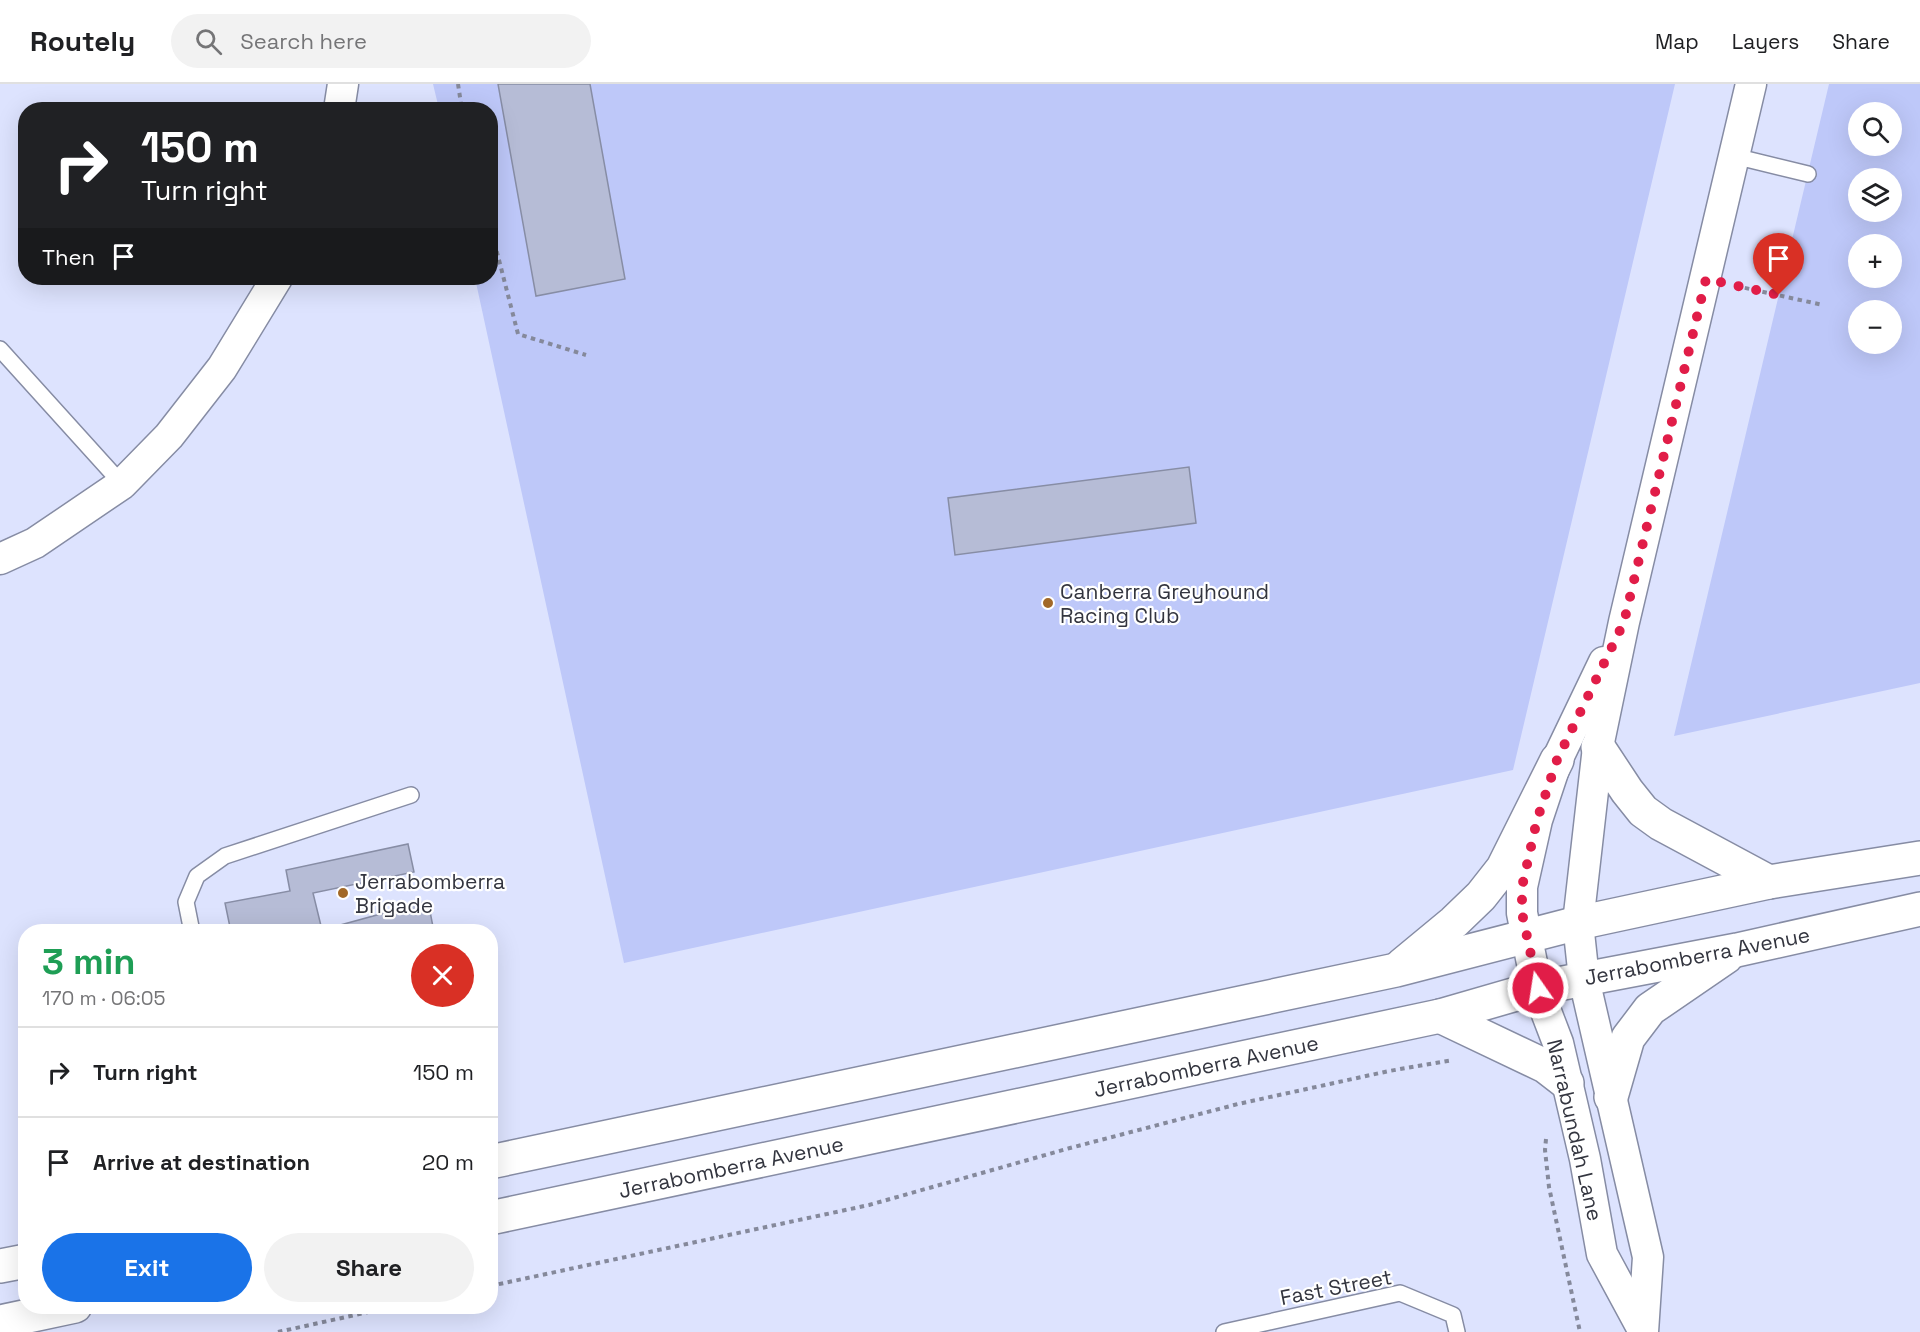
<!DOCTYPE html>
<html lang="en">
<head>
<meta charset="utf-8">
<style>
	:root { --surface:#fff; --page:#f2f2f2; --text:#202124; --muted:#757577; --line:#e0e0e0; --accent:#1a73e8 }
	body { margin:0; font-family:"Space Grotesk",sans-serif; background:var(--page); color:var(--text); height:100vh; display:flex; flex-direction:column; font-size:22px; white-space:nowrap }
	* { box-sizing:border-box; margin:0 }
	p { font-size:20px; color:var(--muted) }
	.icon { flex:none; width:33px; height:33px; fill:none; stroke:currentColor; stroke-width:2; stroke-linecap:round; stroke-linejoin:round }
	.map { position:relative; flex:1; overflow:hidden }
	.details { position:absolute; left:18px; top:840px; width:480px; height:390px; display:flex; flex-direction:column; background:var(--surface); border-radius:24px; box-shadow:0 6px 24px #0002 }
	.details>* { flex:none }
	.top-card { position:absolute; left:18px; top:18px; width:480px; height:183px; border-radius:24px; box-shadow:0 6px 24px #0002; background:#202124; color:#fff; overflow:hidden }
	.controls { position:absolute; left:1848px; top:18px; display:grid; gap:12px }
	.controls a { display:grid; place-items:center; width:54px; height:54px; border-radius:50%; background:var(--surface); box-shadow:0 6px 24px #0002; font-size:30px }
	.pin { position:absolute; display:grid; place-items:center; width:51px; height:51px; color:#fff; margin:-62px -26px; border-radius:50% 50% 50% 0; rotate:-45deg; box-shadow:0 0 6px #0007 }
	.pin .icon { rotate:45deg }
	.me { position:absolute; width:66px; margin:-33px; rotate:347deg; stroke-linejoin:round; filter:drop-shadow(0 0 4px #0008) }
	.turn { display:flex; align-items:center; gap:21px; height:126px; padding:0 24px; font-size:27px }
	.turn .icon { width:78px; height:78px; stroke-width:2.5 }
	.turn b { display:block; font-size:42px; line-height:51px }
	.then { display:flex; align-items:center; height:57px; padding:0 24px; background:#0003; gap:12px; font-size:22px }
	.round { display:grid; place-items:center; flex:none; width:63px; height:63px; border-radius:32px; background:var(--page) }
	.summary { display:flex; align-items:center; justify-content:space-between; height:102px; padding:0 24px }
	h1 { font-size:36px; font-weight:600; line-height:45px; color:#1e9e55 }
	.action { display:flex; gap:12px; margin-top:auto; padding:12px 24px }
	.action a { flex:1; height:69px; border-radius:36px; background:var(--accent); color:#fff; font-size:24px; font-weight:600; line-height:69px; text-align:center }
	.action a+a { background:var(--page); color:var(--text) }
	ul { padding:0; list-style:none }
	li { display:flex; align-items:center; gap:18px; height:90px; padding:0 24px; border-top:2px solid var(--line) }
	li div { flex:1 }
	li b { display:block; font-size:22px }
	li em { font-style:normal }
	header { display:flex; align-items:center; gap:36px; box-sizing:border-box; height:84px; padding:0 30px; background:var(--surface); border-bottom:2px solid var(--line) }
	header strong { font-size:28px }
	nav { display:flex; gap:33px; margin-inline-start:auto; font-size:21px }
	.search { width:420px; height:54px; background:var(--page); display:flex; align-items:center; gap:15px; box-sizing:border-box; padding:0 21px; border-radius:33px; color:var(--muted); font-size:22px }
	.map>svg:first-child { display:block }
</style>
</head>
<body>
<header>
<strong>Routely</strong>
<div class="search"><svg class="icon" aria-label="search" viewBox="0 0 24 24"><circle cx="10" cy="10" r="6"/><path d="M15 15l6 6"/></svg>Search here</div>
<nav><a>Map</a><a>Layers</a><a>Share</a></nav>
</header>
<div class="map">
<svg width="1920" height="1248" viewBox="0 0 1920 1248">
	<rect width="100%" height="100%" fill="#dde3fe"/>
	<g fill="#bec8f9" fill-rule="evenodd">
		<polygon points="433,0 1675,0 1513,686 624,879 475,194 490,194 490,26 439,25"/>
		<path d="M1829 0H1920V599L1674 652ZM1858 28H1892V62H1858ZM1858 94H1892V128H1858ZM1858 160H1892V194H1858ZM1858 226H1892V260H1858Z"/>
	</g>
	<g fill="#b6bcd6" stroke="#878da5" stroke-width="1.5">
		<polygon points="498,0 590,0 625,195 536,212"/>
		<polygon points="1189,383 1196,439 955,471 948,414"/>
		<polygon points="408,760 414,788 313,809 322,846 428,817 434,848 231,848 225,819 290,807 286,786"/>
	</g>
	<g fill="none" stroke-linecap="round" stroke-linejoin="round">
		<defs>
			<g id="service">
				<polyline points="1734,72 1808,90"/>
				<polyline points="0,265 122,400"/>
				<polyline points="192,848 186,818 197,792 225,772 411,711"/>
				<polyline points="1224,1248 1400,1209 1453,1231 1457,1248"/>
			</g>
			<g id="minor">
				<polyline points="339,26 343,0"/>
				<polyline points="0,475 35,459 122,400 169,352 222,284 277,194"/>
				<polyline points="1604,578 1557,676 1537,736 1522,803 1522,829 1537,904 1558,959 1585,1075 1602,1170 1642,1244"/>
				<polyline points="1643,1248 1648,1173 1584,895 1578,839 1598,663 1624,538 1751,0"/>
			</g>
			<g id="tertiary">
				<polyline points="1598,663 1627,707 1643,727 1661,740 1769,798"/>
				<polyline points="1402,881 1454,838 1481,812 1503,784 1557,676"/>
				<polyline points="1440,932 1545,982 1567,999"/>
				<polyline points="1611,1013 1628,954 1650,925 1726,873"/>
				<polyline points="490,1078 1396,886 1578,839 1769,798 1920,774"/>
				<polyline points="490,1134 1440,932 1537,904 1737,866 1920,825"/>
				<polyline points="0,1182 26,1177"/>
				<polyline points="0,1238 75,1222"/>
			</g>
		</defs>
		<use href="#service" stroke="#868ca4" stroke-width="18"/>
		<use href="#minor" stroke="#868ca4" stroke-width="33"/>
		<use href="#tertiary" stroke="#868ca4" stroke-width="36"/>
		<g stroke="#85899b" stroke-width="4" stroke-dasharray="4.5 4.5" stroke-linecap="butt">
			<polyline points="458,0 462,26"/>
			<polyline points="490,141 518,250 586,271"/>
			<polyline points="1736,202 1823,221"/>
			<polyline points="1546,1055 1545,1066 1549,1103 1580,1248"/>
			<polyline points="490,1202 869,1121 1070,1064 1238,1020 1389,987 1453,976"/>
			<polyline points="278,1248 396,1222"/>
		</g>
		<use href="#service" stroke="#fff" stroke-width="15"/>
		<use href="#minor" stroke="#fff" stroke-width="30"/>
		<use href="#tertiary" stroke="#fff" stroke-width="33"/>
	</g>
	<g fill="none" stroke-linecap="round" stroke-linejoin="round">
		<polyline stroke="#e11d48" stroke-width="10" stroke-dasharray="0 18" points="1538,904 1522,829 1522,803 1537,736 1557,676 1624,538 1706,195 1779,211"/>
	</g>
	<g fill="#a26827" stroke="#fff" stroke-width="2">
		<circle cx="1048" cy="519" r="6"/>
		<circle cx="343" cy="809" r="6"/>
	</g>
	<g text-anchor="middle" dominant-baseline="central" stroke-width="4.5" stroke-linejoin="round" paint-order="stroke">
		<g font-size="21" fill="#33353f" stroke="#fff" text-anchor="start">
			<text x="1060" y="507">Canberra Greyhound<tspan x="1060" dy="24">Racing Club</tspan></text>
			<text x="355" y="797">Jerrabomberra<tspan x="355" dy="24">Brigade</tspan></text>
		</g>
		<g font-size="21" fill="#33353f" stroke="#fff">
			<text transform="translate(1697 872) rotate(-11)">Jerrabomberra Avenue</text>
			<text transform="translate(1206 982) rotate(-12)">Jerrabomberra Avenue</text>
			<text transform="translate(1575 1046) rotate(77)">Narrabundah Lane</text>
			<text transform="translate(731 1083) rotate(-12)">Jerrabomberra Avenue</text>
			<text transform="translate(1336 1203) rotate(-11)">Fast Street</text>
		</g>
	</g>
</svg>
<div class="controls">
<a><svg class="icon" aria-label="search" viewBox="0 0 24 24"><circle cx="10" cy="10" r="6"/><path d="M15 15l6 6"/></svg></a>
<a><svg class="icon" aria-label="layers" viewBox="0 0 24 24"><path d="M12 4l9 5-9 5-9-5zM3 14l9 5 9-5"/></svg></a>
<a>+</a>
<a>−</a>
</div>
<div class="pin" style="left:1779px;top:211px;background:#d93025"><svg class="icon" aria-label="arrive" viewBox="0 0 24 24"><path d="M6 21V4h12l-3 4 3 4H6"/></svg></div>
<svg class="me" style="left:1538px;top:904px" viewBox="-20 -20 40 40"><circle r="17" fill="#e11d48" stroke="#fff" stroke-width="3"/><path d="M0-11L8 9 0 5-8 9z" fill="#fff"/></svg>
<div class="top-card">
<div class="turn"><svg class="icon" aria-label="right" viewBox="0 0 24 24"><path d="M7 20v-9h11M14 6l5 5-5 5"/></svg><div><b>150 m</b>Turn right</div></div>
<div class="then">Then<svg class="icon" aria-label="arrive" viewBox="0 0 24 24"><path d="M6 21V4h12l-3 4 3 4H6"/></svg></div>
</div>
<section class="details">
<div class="summary"><div><h1>3 min</h1><p>170 m · 06:05</p></div><a class="round" style="background:#d93025;color:#fff"><svg class="icon" aria-label="close" viewBox="0 0 24 24"><path d="M6 6l12 12M18 6L6 18"/></svg></a></div>
<ul>
<li><svg class="icon" aria-label="right" viewBox="0 0 24 24"><path d="M7 20v-9h11M14 6l5 5-5 5"/></svg><div><b>Turn right</b></div><em>150 m</em></li>
<li><svg class="icon" aria-label="arrive" viewBox="0 0 24 24"><path d="M6 21V4h12l-3 4 3 4H6"/></svg><div><b>Arrive at destination</b></div><em>20 m</em></li>
</ul>
<div class="action"><a>Exit</a><a>Share</a></div>
</section>
</div>
</body>
</html>
